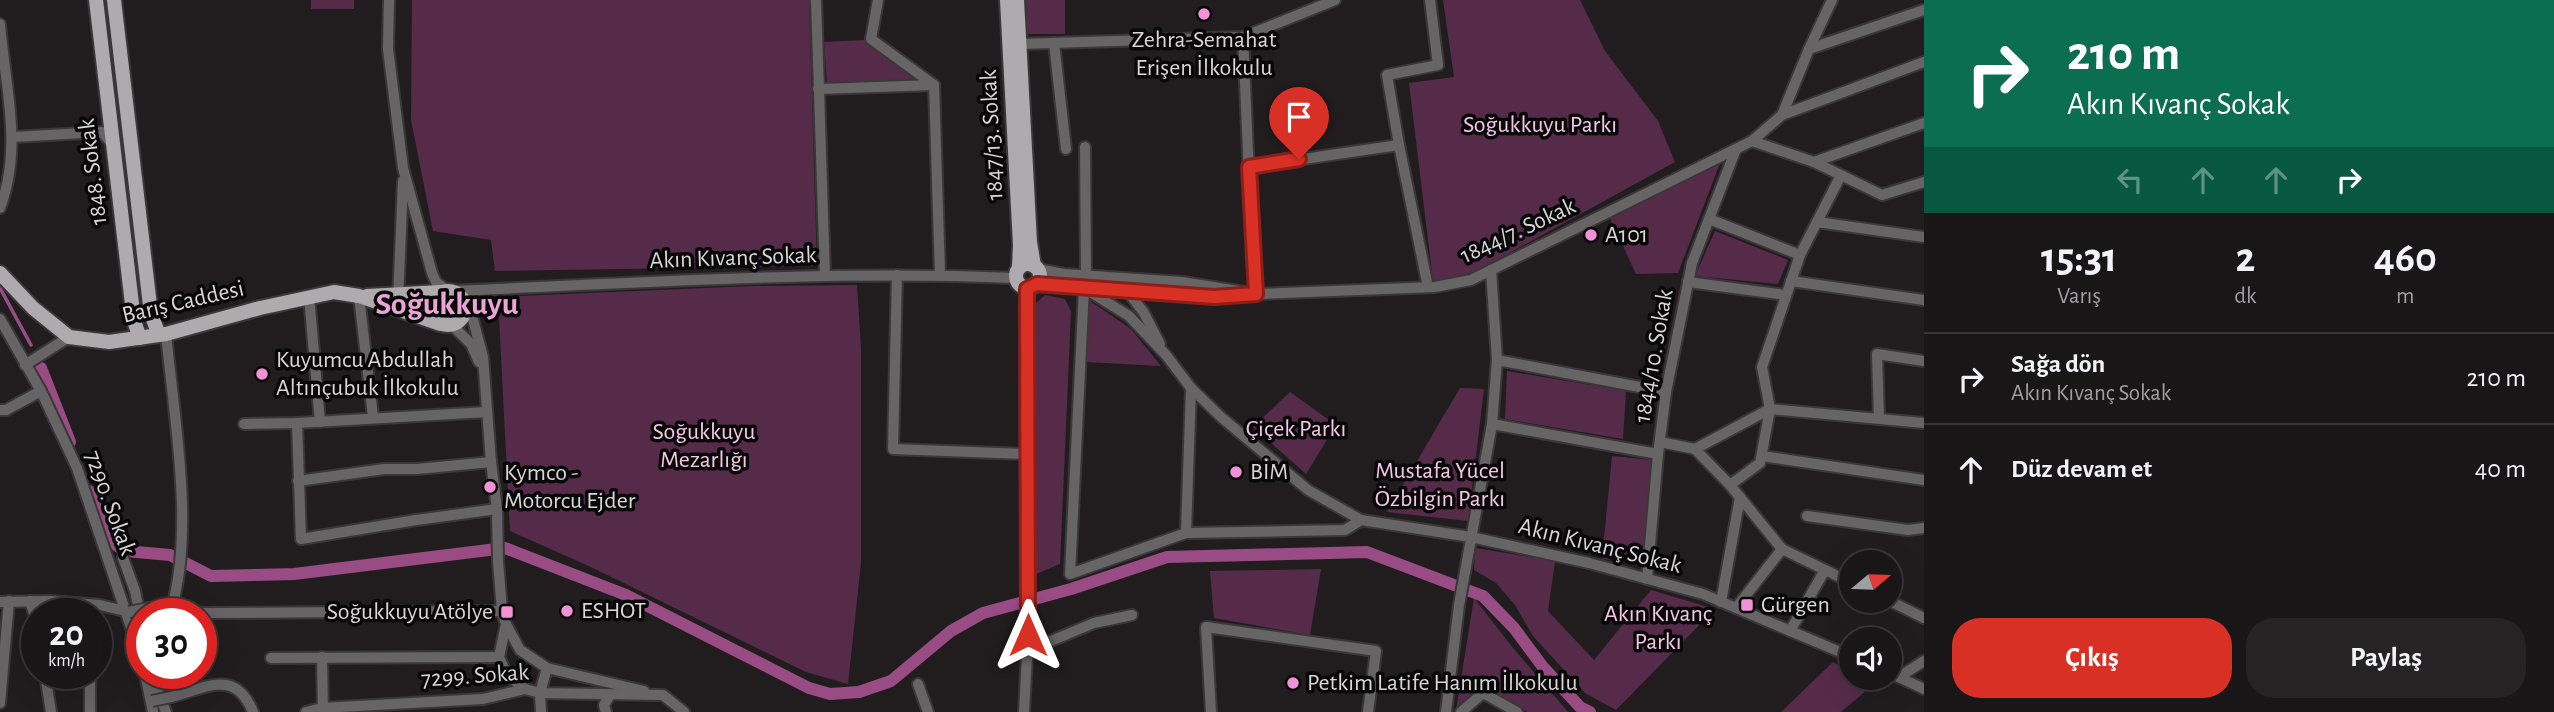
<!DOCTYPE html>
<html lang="tr">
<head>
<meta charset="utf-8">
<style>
	:root { --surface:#191617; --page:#262324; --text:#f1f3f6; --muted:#9f9fa1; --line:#373536; --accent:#d93025 }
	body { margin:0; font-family:"Alegreya Sans",sans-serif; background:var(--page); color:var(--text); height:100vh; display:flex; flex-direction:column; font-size:26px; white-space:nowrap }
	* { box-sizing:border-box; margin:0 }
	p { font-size:23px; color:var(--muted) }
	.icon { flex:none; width:38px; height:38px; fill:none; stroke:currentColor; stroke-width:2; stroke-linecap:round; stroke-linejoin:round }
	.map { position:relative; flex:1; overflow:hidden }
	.panel { display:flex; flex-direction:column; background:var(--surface); width:630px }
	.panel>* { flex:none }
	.hud { background:#0b6e4f; color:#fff; overflow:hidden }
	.needle { width:46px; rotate:71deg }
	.fabs { position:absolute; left:1839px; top:550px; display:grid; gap:14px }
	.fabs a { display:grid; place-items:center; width:63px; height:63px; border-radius:50%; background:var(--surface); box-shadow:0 7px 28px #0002,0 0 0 2px var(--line); font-size:35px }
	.speed { position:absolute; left:21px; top:598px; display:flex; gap:14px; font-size:35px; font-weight:700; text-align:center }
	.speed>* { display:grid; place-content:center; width:91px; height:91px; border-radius:50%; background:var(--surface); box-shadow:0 7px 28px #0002,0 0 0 2px var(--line); line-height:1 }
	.speed small { font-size:18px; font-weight:400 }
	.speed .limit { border:10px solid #d22; background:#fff; color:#111 }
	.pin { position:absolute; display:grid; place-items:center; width:60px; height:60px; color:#fff; margin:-72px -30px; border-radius:50% 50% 50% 0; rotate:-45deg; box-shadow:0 0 7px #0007 }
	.pin .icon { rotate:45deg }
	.me { position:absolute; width:77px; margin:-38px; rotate:0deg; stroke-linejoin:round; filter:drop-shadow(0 0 5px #0008) }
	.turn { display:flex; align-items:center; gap:24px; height:147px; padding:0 28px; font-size:32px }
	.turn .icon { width:91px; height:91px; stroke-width:2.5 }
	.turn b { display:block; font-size:49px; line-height:60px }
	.lanes { display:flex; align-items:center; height:66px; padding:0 28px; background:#0003; justify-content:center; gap:35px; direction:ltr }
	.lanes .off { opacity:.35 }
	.eta { display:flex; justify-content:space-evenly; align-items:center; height:119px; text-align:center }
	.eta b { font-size:42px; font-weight:600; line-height:49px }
	.action { display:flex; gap:14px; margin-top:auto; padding:14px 28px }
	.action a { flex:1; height:80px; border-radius:28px; background:var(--accent); color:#fff; font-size:28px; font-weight:600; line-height:80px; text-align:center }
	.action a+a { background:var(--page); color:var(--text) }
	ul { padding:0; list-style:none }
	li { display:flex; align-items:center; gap:21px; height:91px; padding:0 28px; border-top:2px solid var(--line) }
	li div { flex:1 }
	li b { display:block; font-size:26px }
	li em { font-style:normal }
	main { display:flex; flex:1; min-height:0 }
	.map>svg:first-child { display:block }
</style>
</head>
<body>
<main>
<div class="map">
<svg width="1924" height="712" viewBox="0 0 1924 712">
	<rect width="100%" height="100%" fill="#211d1f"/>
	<g fill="#562b4a">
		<rect x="311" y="0" width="43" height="9"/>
		<polygon points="412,0 809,0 817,266 495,271 491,240 433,231 411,120"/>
		<polygon points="1026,0 1065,0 1065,34 1027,34"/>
		<polygon points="1443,0 1580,0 1605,51 1658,121 1675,162 1471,274 1433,281 1409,83 1454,77"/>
		<polygon points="865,40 919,80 827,84 824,42"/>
		<polygon points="1720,163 1678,273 1636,274 1609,216"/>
		<polygon points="1715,231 1788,260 1778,284 1695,276"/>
		<polygon points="857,285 861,349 861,563 848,684 806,672 593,568 510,531 498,297 751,286"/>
		<polygon points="1045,295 1065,299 1071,311 1060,564 1034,575 1035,304"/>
		<polygon points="1087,299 1131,329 1161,366 1085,362"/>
		<polygon points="1507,371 1626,391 1623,439 1505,419"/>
		<polygon points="1460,388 1484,389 1468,521 1387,512"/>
		<polygon points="1290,392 1336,425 1306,474 1253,427"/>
		<polygon points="1612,456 1653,460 1644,563 1602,559"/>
		<polygon points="1475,548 1555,561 1548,611 1594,660 1651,590 1715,609 1616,710 1585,693 1533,636 1515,605 1496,583 1474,570"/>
		<polygon points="1321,569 1310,635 1214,618 1210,571"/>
		<polygon points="1474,598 1513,648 1568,712 1527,712 1483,686 1456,710"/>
		<polygon points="1833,662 1851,672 1852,677 1861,677 1874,684 1841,712 1781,712"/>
	</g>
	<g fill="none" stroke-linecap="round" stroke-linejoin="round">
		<polyline stroke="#994b83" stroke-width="3.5" points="0,288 31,345"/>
		<g stroke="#994b83" stroke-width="12">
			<polyline points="41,368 70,442"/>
			<polyline points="89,491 110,541 125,551 170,555 211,576 294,574 505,548 626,595 809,688 830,694 859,692 891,681 951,631 983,613 1071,589 1167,557 1367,552 1483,596 1514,628 1543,667 1580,707 1590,712"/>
		</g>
		<defs>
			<g id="minor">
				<polyline points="389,0 388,49 403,168 432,273 436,282 446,290"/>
				<polyline points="816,0 825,276"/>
				<path d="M0 24C5 86 23 148 0 208"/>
				<polyline points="1243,37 1252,246 1257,294"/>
				<polyline points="1054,43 1066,149"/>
				<polyline points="1019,44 1243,37 1335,0"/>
				<polyline points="1809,49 1924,10"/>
				<polyline points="934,85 940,275"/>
				<polyline points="818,89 934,85 871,39 878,0"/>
				<polyline points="1782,115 1924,62"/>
				<polyline points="13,137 102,132 113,145"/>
				<polyline points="1752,141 1814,162 1882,195 1924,182"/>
				<polyline points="1085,147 1086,275"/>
				<polyline points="1814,162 1924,123"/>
				<polyline points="1249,167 1399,145"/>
				<polyline points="1709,219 1800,255"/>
				<polyline points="1817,222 1924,237"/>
				<polyline points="1037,269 1064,274 1182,282 1257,294 1435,287 1471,280 1752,141 1782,115 1809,49 1832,0"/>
				<polyline points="897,275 893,449 1027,454"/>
				<polyline points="1791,281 1924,300"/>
				<polyline points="1688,282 1786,295"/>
				<polyline points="1037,284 1084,288 1129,316 1166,355 1191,388 1221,417 1308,490 1361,520 1471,537 1589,563 1703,594 1852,657"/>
				<polyline points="1428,287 1399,145 1387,75 1438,65 1430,0"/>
				<polyline points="1126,289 1144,313 1160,344"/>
				<path d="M452 291C639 283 828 270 1015 278"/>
				<polyline points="309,296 320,422"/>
				<polyline points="359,296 373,417"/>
				<polyline points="464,301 472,316 483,357 491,462 497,509 498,561 502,611 506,624 499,657 507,675 525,689"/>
				<polyline points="398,302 403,181"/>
				<polyline points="0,319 41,391 77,468 142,660"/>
				<polyline points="452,325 471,344 479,362"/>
				<path d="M166 334C174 417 195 531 171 610"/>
				<polyline points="1497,360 1666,392"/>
				<polyline points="25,365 69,337"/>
				<polyline points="1191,388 1186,533 1345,530 1361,520"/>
				<polyline points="0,410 6,410 41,391"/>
				<polyline points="1879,417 1877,354 1924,361"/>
				<polyline points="297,423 301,539 416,520 497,509"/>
				<polyline points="244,424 297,423 487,412"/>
				<polyline points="1492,424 1658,454"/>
				<polyline points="1660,442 1695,449"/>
				<polyline points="1695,449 1770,409 1924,423"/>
				<polyline points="1695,449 1730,485 1782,549 1852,583"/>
				<polyline points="1762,456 1924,480"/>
				<polyline points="298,481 384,469 417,469 491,462"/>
				<polyline points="1730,485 1760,463 1770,409 1762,367 1800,255 1840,177"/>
				<polyline points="1807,516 1908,530 1924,528"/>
				<polyline points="1186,533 1070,574 1084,288 1214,297 1236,296"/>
				<polyline points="123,558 135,591 142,624"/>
				<polyline points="1647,579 1658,454 1666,392 1692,263 1736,149"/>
				<polyline points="1888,600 1924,618"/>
				<polyline points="30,601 37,623"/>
				<polyline points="0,602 50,601 100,605 129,612"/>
				<polyline points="1721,602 1740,497"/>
				<polyline points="149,608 203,613 502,611"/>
				<polyline points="1736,608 1782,549"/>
				<polyline points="506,624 520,650 547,668 644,691"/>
				<polyline points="1790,631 1825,570"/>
				<polyline points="1027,651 1094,623 1132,615"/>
				<polyline points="322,657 323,712"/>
				<polyline points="271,658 499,657"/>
				<polyline points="1890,673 1924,689"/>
				<polyline points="45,674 51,712"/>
				<polyline points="90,674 90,712"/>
				<polyline points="145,674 153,712"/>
				<polyline points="151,674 166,712"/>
				<polyline points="1899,677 1924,661"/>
				<polyline points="918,684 928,712"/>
				<path d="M171 697C207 688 235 668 253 712"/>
				<polyline points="0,703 9,601"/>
				<polyline points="306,712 322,708 483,699 525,689 540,693 663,695 684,712"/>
				<polyline points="541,712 540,693 547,668"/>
				<polyline points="606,712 604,705 610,695"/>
				<polyline points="1024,712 1029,618 1027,289"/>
				<polyline points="1211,712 1206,627 1376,651 1368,712"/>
				<polyline points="1446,712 1459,605 1492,424 1497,360 1491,270"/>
				<polyline points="1461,712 1483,693 1517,712"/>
			</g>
			<g id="major">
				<polyline points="96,0 134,321 140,338"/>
				<polyline points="114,0 151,314 159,335"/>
				<polyline points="1007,0 1020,245 1019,267"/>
				<polyline points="1017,0 1030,242 1034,266"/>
				<circle cx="1028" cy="276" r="12"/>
				<polyline points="0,273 33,308 69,337 109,342 166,334 260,308 334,292 359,296 440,324"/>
				<circle cx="448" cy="308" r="17"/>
				<polyline points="367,296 441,292"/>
			</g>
		</defs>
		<use href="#minor" stroke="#3b3739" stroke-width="14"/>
		<use href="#major" stroke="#3b3739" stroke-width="18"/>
		<use href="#minor" stroke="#666465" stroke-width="10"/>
		<use href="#major" stroke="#afaaad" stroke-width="14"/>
		<defs>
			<g id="minor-bridge">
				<polyline points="129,612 149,608"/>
				<polyline points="152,701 171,697"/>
			</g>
		</defs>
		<use href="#minor-bridge" stroke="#3b3739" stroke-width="14" stroke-linecap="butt"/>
		<use href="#minor-bridge" stroke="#666465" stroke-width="10"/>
	</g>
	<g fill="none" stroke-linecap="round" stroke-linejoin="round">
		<defs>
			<polyline id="route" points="1028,635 1027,289 1037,284 1214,297 1256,294 1249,167 1299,159"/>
		</defs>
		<use href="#route" stroke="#8d1f18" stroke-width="18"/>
		<use href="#route" stroke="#d93025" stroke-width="12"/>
	</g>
	<g fill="#f391d6" stroke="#090809" stroke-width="2.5">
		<circle cx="1204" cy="14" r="7"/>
		<circle cx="1591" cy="235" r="7"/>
		<circle cx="262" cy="374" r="7"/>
		<circle cx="1236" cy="472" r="7"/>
		<circle cx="490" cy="487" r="7"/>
		<rect x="1740" y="598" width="14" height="14" rx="3.5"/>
		<circle cx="567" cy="611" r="7"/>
		<rect x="500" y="605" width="14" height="14" rx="3.5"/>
		<circle cx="1293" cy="683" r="7"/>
	</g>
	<g text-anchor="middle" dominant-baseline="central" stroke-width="7" stroke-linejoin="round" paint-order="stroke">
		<g font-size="24" fill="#d9d6d8" stroke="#090809" text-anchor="start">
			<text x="1204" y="40" text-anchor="middle">Zehra-Semahat<tspan x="1204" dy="28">Erişen İlkokulu</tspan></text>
			<text x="1605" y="235">A101</text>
			<text x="276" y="360">Kuyumcu Abdullah<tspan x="276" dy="28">Altınçubuk İlkokulu</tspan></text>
			<text x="1250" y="472">BİM</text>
			<text x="504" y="473">Kymco -<tspan x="504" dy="28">Motorcu Ejder</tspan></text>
			<text x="1761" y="605">Gürgen</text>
			<text x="581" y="611">ESHOT</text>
			<text x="493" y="612" text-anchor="end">Soğukkuyu Atölye</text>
			<text x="1307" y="683">Petkim Latife Hanım İlkokulu</text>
		</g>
		<g font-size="24" fill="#f4c8e5" stroke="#090809">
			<text x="1540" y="125">Soğukkuyu Parkı</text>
			<text x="1296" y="429">Çiçek Parkı</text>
			<text x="704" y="432">Soğukkuyu<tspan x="704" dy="28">Mezarlığı</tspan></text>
			<text x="1440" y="471">Mustafa Yücel<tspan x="1440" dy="28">Özbilgin Parkı</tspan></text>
			<text x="1658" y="614">Akın Kıvanç<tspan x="1658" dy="28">Parkı</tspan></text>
		</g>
		<g font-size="24" fill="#d9d6d8" stroke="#090809">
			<text transform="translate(992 135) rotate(-93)">1847/13. Sokak</text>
			<text transform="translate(93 172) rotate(-97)">1848. Sokak</text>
			<text transform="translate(1518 231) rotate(-25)">1844/7. Sokak</text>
			<text transform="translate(733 258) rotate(-2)">Akın Kıvanç Sokak</text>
			<text transform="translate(183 302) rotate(-13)">Barış Caddesi</text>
			<text transform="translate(1654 356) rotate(-80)">1844/10. Sokak</text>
			<text transform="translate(110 503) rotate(70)">7290. Sokak</text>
			<text transform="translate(1600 546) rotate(14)">Akın Kıvanç Sokak</text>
			<text transform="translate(475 676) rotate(-4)">7299. Sokak</text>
		</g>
		<g font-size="32" font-weight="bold" fill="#e9a5d3" stroke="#090809">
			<text x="447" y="304">Soğukkuyu</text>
		</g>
	</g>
</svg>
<div class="fabs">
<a><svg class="needle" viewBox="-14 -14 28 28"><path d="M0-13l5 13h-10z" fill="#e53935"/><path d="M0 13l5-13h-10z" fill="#9f9fa1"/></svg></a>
<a><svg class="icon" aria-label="sound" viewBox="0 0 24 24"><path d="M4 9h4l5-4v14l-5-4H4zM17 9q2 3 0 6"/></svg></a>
</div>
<div class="speed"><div>20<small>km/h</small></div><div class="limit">30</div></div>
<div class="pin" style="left:1299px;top:159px;background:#d93025"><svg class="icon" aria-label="arrive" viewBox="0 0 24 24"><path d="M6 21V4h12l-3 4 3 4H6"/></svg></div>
<svg class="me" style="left:1028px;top:635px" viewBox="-20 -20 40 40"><path d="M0-17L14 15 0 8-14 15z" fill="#d93025" stroke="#fff" stroke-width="4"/></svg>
</div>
<section class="panel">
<div class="hud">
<div class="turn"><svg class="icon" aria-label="right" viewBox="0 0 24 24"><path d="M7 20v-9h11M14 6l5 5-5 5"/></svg><div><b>210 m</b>Akın Kıvanç Sokak</div></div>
<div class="lanes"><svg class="icon off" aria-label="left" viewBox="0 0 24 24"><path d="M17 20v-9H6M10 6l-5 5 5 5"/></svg><svg class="icon off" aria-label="ahead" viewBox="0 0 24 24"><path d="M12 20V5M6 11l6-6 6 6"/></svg><svg class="icon off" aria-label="ahead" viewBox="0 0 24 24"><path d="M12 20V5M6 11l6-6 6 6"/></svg><svg class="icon" aria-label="right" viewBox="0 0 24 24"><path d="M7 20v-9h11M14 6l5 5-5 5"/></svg></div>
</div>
<div class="eta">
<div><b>15:31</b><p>Varış</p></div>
<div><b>2</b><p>dk</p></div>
<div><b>460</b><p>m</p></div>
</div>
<ul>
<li><svg class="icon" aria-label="right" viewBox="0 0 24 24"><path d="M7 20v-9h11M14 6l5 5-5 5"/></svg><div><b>Sağa dön</b><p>Akın Kıvanç Sokak</p></div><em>210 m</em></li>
<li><svg class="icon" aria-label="ahead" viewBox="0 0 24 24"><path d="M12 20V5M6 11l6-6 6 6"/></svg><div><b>Düz devam et</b></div><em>40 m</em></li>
</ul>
<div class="action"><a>Çıkış</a><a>Paylaş</a></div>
</section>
</main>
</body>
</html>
